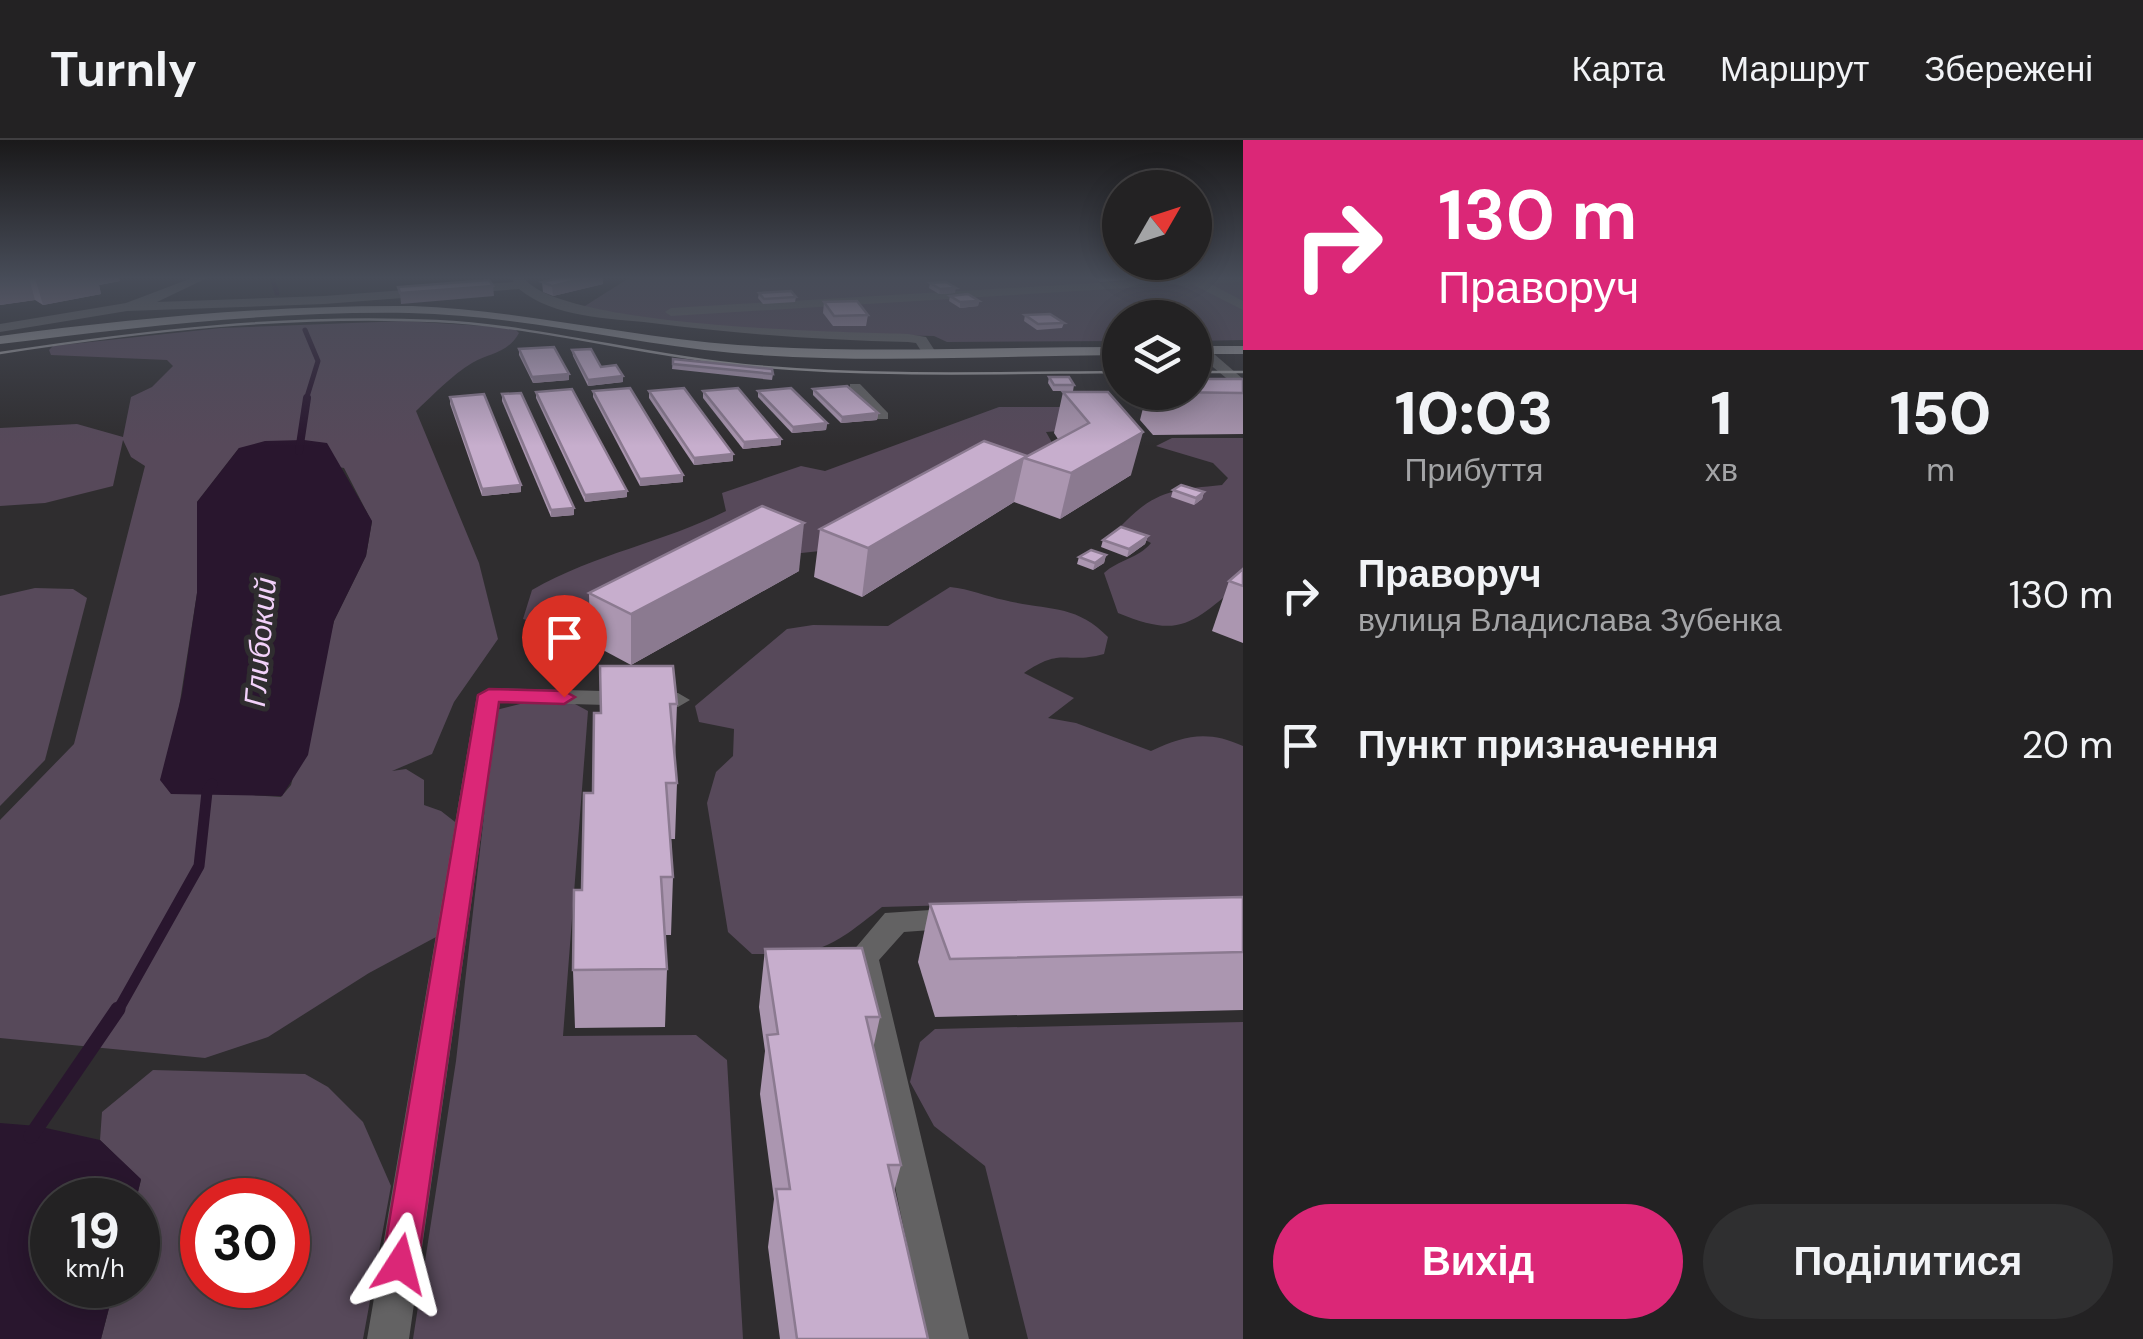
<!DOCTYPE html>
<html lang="uk">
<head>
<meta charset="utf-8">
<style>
	:root { --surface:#232223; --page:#2f2f30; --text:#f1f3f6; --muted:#a3a4a6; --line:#403f41; --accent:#db2777 }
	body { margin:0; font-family:"DM Sans",sans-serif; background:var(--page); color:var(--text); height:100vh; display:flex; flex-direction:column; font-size:38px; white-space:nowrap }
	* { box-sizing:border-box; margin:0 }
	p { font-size:32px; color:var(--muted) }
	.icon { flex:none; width:55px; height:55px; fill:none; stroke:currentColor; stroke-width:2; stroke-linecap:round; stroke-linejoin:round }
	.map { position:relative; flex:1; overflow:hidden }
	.side { display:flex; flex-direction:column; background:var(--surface); width:900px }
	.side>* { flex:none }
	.banner { background:#db2777; color:#fff; overflow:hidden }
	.needle { width:65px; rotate:51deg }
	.buttons { position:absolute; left:1102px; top:30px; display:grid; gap:20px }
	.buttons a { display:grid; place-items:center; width:110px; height:110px; border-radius:50%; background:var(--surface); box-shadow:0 5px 25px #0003,0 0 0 2px var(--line); font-size:50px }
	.speed { position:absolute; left:30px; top:1038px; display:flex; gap:20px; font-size:50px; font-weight:700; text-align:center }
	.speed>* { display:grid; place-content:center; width:130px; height:130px; border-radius:50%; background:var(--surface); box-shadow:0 5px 25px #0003,0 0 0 2px var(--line); line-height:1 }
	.speed small { font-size:25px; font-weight:400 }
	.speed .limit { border:15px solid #d22; background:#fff; color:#111 }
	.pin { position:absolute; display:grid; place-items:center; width:85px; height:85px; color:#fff; margin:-102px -42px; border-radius:50% 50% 50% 0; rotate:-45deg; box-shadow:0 0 10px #0007 }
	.pin .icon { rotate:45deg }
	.me { position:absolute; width:110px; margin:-55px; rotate:9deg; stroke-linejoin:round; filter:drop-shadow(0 0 8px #0008) }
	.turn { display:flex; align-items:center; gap:35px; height:210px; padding:0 30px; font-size:45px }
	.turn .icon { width:130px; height:130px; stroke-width:2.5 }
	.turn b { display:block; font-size:70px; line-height:85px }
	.eta { display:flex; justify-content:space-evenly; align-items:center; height:170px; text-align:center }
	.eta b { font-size:60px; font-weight:800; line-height:70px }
	.cta { display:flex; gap:20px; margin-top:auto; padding:20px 30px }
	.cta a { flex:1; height:115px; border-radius:60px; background:var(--accent); color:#fff; font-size:40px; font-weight:800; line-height:115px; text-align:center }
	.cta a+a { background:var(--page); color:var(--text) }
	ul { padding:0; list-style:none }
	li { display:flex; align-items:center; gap:30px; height:150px; padding:0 30px }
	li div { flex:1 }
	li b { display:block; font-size:38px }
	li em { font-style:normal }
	header { display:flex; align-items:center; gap:60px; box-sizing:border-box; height:140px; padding:0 50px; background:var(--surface); border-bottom:2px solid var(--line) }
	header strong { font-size:48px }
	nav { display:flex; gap:55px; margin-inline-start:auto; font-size:35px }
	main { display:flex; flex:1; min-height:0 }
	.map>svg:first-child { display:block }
</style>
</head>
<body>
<header>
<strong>Turnly</strong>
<nav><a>Карта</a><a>Маршрут</a><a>Збережені</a></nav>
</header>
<main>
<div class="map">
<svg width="1243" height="1199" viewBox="0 0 1243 1199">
	<rect width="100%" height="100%" fill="#2f2d2f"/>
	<g fill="#57495a" fill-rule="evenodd">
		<polygon points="629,138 1243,138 1243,200 1195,201 1195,178 1120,178 1120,201 947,202 934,196 776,193 577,171"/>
		<path d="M404 181 500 187 515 189 519 193C508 213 490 213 472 223 451 236 434 254 416 271L479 423 498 499 454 562 432 614 392 631 406 629 424 640V665L441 671 459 685 436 797 369 833 268 897 205 918 0 898V680L74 604 145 326 131 317 123 300 113 346 45 363 0 366V288L77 284 123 297 131 257 152 247 173 226 167 220 51 215 49 210 53 206 221 188ZM239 308 344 328 372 382 366 416 334 481 291 645 281 657 207 652 172 654 175 593 197 453V362Z"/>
		<path d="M999 267H1064L1086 289 1046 292 1063 322 839 409 792 414 579 489 548 487 523 479 532 450C597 413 662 403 726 371L722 353 801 326 825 331Z"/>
		<path d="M1172 298H1243V442C1192 482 1183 500 1118 473L1104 433C1118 420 1139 418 1151 403L1120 387C1155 350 1173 350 1222 345L1228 338 1213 323 1156 306Z"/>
		<path d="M950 447C970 449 985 456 1004 460 1047 471 1075 463 1108 497L1104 514C1065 525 1063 506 1024 533L1074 558 1048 578 1076 583 1151 611C1185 595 1208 590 1243 606V757L882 767C827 811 821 814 752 814L728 792 707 663 716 632 733 616 734 589 699 582 695 566 787 489 813 485 888 486Z"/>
		<polygon points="35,448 73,449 87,458 45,620 0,666 0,456"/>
		<polygon points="532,561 575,564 588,571 563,896 696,895 727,920 743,1199 413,1199 456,921 496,570"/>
		<polygon points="1243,882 1243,1199 1028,1199 985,1026 934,986 910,942 920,902 935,889"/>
		<path d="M153 930 305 934 328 947 363 982 391 1046 363 1199H101L115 1145H138L136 1060 141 1040 100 1000 102 972ZM202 1060H288V1145H202Z"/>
	</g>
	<g fill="#29162e">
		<polygon points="304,300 327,303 372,381 366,416 334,481 308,615 282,656 171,654 160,640 182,554 197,453 197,362 239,308 265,301"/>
		<polygon points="0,983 37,986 100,1000 141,1039 136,1060 52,1060 52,1145 115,1145 101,1199 0,1199"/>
	</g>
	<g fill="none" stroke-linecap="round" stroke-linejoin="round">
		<g stroke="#29162e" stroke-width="5">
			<polyline points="272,138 277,153"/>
			<polyline points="305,190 318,221 306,260"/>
		</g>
		<polyline stroke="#29162e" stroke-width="8" points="299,311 307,258"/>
		<polyline stroke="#29162e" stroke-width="11" points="117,872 199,726 207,652 212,644"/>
		<polyline stroke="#29162e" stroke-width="15" points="31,996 118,869"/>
		<g fill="#636263" fill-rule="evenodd">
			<path d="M192 138H207L157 162 324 156 514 142 512 138H524C560 187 840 192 908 194L926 197 935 211 923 214 916 203 908 202C822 200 738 194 652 183 609 178 554 178 519 149L324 164 127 171 0 192V184L126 163Z"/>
			<polygon points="1180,138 1243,138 1239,142 1209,143 1243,161 1243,170 1192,144 671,176 665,172 671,168"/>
			<polygon points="1196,207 1206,207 1243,239 1243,252 1196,213"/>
			<polygon points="850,244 860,244 888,273 888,279 876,279 850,250"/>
			<polygon points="489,548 678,553 690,560 678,567 500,562 409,1199 367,1199 477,555"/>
			<polygon points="961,768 972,771 976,779 972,787 904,792 879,820 969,1199 927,1199 847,818 885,773"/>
		</g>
		<g fill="#969597" fill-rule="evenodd">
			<path d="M412 166C522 170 629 197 738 205 865 214 993 207 1120 207V215C991 216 861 224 733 213 624 203 518 175 409 173 272 171 136 187 0 204V196C137 178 274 165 412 166Z"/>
			<rect x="1195" y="206" width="48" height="8"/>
		</g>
		<g stroke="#9d9b9d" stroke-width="2.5">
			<path d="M0 213C144 191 290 174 436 181 540 186 640 215 743 225 868 237 994 233 1120 232"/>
			<polyline points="1195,232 1243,232"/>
		</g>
	</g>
	<g fill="#ab96b0">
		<polygon points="0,138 119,138 120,141 99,145 101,154 43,165 35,160 0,165"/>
		<polygon points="559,138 603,138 603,144 553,156 543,152 542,142"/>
		<polygon points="759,138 782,138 782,139 760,140"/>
		<polygon points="1093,138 1127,138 1126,140 1100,142"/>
		<polygon points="930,143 955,153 939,154 929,148"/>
		<polygon points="759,153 796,157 795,162 763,164 758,158"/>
		<polygon points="950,156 979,161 978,166 960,168 949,161"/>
		<polygon points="824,162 868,175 866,186 833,186 823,173"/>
		<polygon points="1025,175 1064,183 1062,188 1037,190 1024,181"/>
		<polygon points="519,209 569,240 533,243 519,215"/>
		<polygon points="572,210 623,242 588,246 573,216"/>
		<polygon points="673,219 773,234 772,240 672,229"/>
		<polygon points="1049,237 1074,245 1073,251 1053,251 1048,243"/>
		<polygon points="1243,239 1243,294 1153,295 1140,280 1147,252 1195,252"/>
		<polygon points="813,249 878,273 877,280 841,283 813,255"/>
		<polygon points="593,251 683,335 683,342 640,346 593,257"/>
		<polygon points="649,251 733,314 733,321 694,325 649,258"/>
		<polygon points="703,251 781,305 743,309 703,258"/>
		<polygon points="758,251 827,283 826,290 792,293 758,257"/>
		<polygon points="536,252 627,357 585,362 536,258"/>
		<polygon points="1063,252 1131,335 1060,379 1014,362 862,457 814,437 820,389 1027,316 1058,299 1054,293"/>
		<polygon points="502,254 574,375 551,377 502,261"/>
		<polygon points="450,257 521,352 482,356 450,264"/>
		<polygon points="1173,350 1204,352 1202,359 1194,365 1171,357"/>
		<polygon points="1148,396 1145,404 1127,417 1101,407 1103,400"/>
		<polygon points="1106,415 1104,423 1093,430 1077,424 1079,417"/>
		<polygon points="1243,429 1243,503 1212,491 1229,441"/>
		<polygon points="799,431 631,525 590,503 589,453"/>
		<polygon points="677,564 675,618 677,643 675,699 671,699 673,737 671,795 665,795 667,829 665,887 575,888 573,830 593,653 594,573"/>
		<polygon points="1243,757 1243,870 935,877 918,822 930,764"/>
		<polygon points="765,809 880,877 873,909 901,1025 894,1051 928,1199 780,1199 768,1107 774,1059 760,954 765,911 759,867"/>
	</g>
	<g fill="#8b7a90">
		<polygon points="0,138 29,138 35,160 0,165"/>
		<polygon points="35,138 119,138 120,141 99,145 101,154 43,165"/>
		<polygon points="585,138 603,138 603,144 553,156 552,146"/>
		<polygon points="493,146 494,156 401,164 400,153"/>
		<polygon points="956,148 955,153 939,154 940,149"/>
		<polygon points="979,161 978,166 960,168 960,162"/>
		<polygon points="569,234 569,240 533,243 532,237"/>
		<polygon points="623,236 623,242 588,246 588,240"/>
		<polygon points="878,273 877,280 841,283 842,277"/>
		<polygon points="827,283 826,290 792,293 793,287"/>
		<polygon points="1143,292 1131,335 1060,379 1071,333"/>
		<polygon points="781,299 781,305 743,309 744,302"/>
		<polygon points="733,314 733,321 694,325 694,318"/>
		<polygon points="1027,316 1024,318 1014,362 862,457 868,408"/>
		<polygon points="683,335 683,342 640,346 640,339"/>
		<polygon points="521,345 521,352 482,356 482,349"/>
		<polygon points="627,351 627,357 585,362 585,355"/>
		<polygon points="1204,352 1202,359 1194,365 1196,358"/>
		<polygon points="574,368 574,375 551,377 551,370"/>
		<polygon points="804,383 799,431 631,525 631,474"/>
		<polygon points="1148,396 1145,404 1127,417 1129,409"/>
		<polygon points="1106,415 1104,423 1093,430 1095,423"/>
	</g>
	<g fill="#c7aecd" stroke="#8b7a90" stroke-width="2.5">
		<polygon points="559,138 585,138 552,146 542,142"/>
		<polygon points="489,140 493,146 400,153 398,147"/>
		<polygon points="946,142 956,148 940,149 930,143"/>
		<polygon points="791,151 796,157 764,159 759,153"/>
		<polygon points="968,154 979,161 960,162 950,156"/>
		<polygon points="857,161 868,175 834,176 824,162"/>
		<polygon points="1050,174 1064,183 1038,184 1025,175"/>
		<polygon points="554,207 569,234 532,237 519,209"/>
		<polygon points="591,209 601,227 616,225 623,236 588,240 572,210"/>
		<polygon points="673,219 772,229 773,234 673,224"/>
		<polygon points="1049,237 1069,237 1074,245 1054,245"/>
		<polygon points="1195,239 1243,239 1243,253 1165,252 1195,252"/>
		<polygon points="847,246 878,273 842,277 813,249"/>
		<polygon points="630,248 683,335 640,339 593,251"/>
		<polygon points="684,248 733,314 694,318 649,251"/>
		<polygon points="738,248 781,299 744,302 703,251"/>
		<polygon points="791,248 827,283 793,287 758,251"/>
		<polygon points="572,249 627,351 585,355 536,252"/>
		<polygon points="1063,252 1108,252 1143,292 1071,333 1024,318 1089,283"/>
		<polygon points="521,253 574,368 551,370 502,254"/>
		<polygon points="484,254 521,345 482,349 450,257"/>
		<polygon points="984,301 1027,316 868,408 820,389"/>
		<polygon points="1181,345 1204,352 1196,358 1173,350"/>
		<polygon points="762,366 804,383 631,474 589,453"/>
		<polygon points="1121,387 1148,396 1129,409 1103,400"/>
		<polygon points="1091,410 1106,415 1095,423 1079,417"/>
		<polygon points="1243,429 1243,446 1229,441"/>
		<polygon points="600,526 673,526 677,564 670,564 677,643 666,643 673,737 661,737 667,829 573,830 574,750 582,750 584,653 593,653 594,573 601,573"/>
		<polygon points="1243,757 1243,812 950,819 930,764"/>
		<polygon points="862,808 880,877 866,877 901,1025 888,1025 928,1199 797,1199 776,1049 790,1049 767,895 778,894 765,809"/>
	</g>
	<linearGradient id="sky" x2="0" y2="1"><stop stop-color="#1a191a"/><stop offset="0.45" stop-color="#474c58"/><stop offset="1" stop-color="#474c58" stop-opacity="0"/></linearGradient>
	<rect width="1243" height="306" fill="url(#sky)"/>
	<polygon fill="#db2777" stroke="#8e194d" stroke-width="2.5" points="489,549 564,551 575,557 564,564 499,562 418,1124 413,1136 400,1142 387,1136 382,1124 478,555"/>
	<g text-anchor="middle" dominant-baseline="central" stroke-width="10" stroke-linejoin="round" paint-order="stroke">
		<g font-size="30" font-style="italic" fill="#f2d1fa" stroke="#2f2d2f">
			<text transform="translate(260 502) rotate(-85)">Глибокий</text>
		</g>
	</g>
</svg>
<div class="buttons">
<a><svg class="needle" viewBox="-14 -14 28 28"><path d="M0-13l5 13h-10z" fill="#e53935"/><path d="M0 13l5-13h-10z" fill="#a3a4a6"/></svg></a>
<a><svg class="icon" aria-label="layers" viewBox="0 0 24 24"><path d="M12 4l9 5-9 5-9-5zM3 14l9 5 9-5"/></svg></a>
</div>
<div class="speed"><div>19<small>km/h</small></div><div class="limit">30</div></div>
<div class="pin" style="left:564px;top:557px;background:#d93025"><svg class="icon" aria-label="arrive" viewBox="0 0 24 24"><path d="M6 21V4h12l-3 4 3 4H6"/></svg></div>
<svg class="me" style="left:400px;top:1124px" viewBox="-20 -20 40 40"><path d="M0-17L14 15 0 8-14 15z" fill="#db2777" stroke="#fff" stroke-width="4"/></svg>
</div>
<section class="side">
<div class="banner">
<div class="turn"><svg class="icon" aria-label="right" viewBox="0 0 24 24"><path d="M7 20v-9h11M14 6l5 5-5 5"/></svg><div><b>130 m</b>Праворуч</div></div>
</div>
<div class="eta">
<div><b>10:03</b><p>Прибуття</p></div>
<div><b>1</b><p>хв</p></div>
<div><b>150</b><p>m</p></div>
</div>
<ul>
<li><svg class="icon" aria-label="right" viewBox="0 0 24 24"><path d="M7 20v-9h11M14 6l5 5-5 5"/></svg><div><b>Праворуч</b><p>вулиця Владислава Зубенка</p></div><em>130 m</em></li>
<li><svg class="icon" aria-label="arrive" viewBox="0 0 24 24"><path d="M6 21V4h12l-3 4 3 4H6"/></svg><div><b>Пункт призначення</b></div><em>20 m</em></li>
</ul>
<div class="cta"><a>Вихід</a><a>Поділитися</a></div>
</section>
</main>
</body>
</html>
